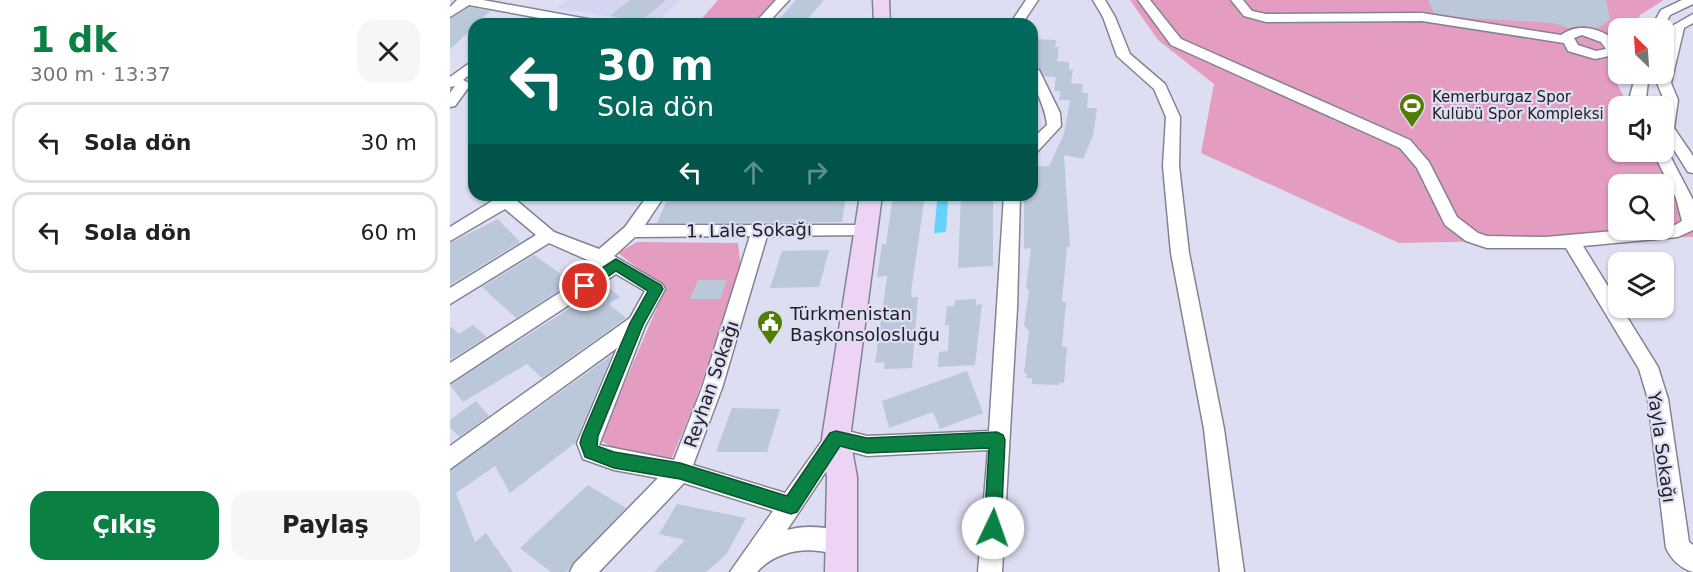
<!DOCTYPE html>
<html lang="tr">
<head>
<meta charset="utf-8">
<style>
	:root { --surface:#fff; --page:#f6f6f6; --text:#222; --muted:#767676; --line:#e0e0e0; --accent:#0b8043 }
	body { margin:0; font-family:"DejaVu Sans",sans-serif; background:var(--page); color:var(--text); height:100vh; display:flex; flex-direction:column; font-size:22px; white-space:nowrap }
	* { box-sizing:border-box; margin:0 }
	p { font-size:20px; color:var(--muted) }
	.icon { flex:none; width:33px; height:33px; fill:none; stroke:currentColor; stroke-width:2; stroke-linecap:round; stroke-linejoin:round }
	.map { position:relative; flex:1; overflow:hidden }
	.drawer { display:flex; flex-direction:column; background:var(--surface); width:450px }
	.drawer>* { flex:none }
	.banner { position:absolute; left:18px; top:18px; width:570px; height:183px; border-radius:18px; box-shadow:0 2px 4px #0004; background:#00695c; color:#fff; overflow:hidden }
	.needle { width:39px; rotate:335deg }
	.controls { position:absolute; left:1158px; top:18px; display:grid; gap:12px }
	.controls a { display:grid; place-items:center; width:66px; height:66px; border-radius:12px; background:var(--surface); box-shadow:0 2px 4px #0004; font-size:30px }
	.pin { position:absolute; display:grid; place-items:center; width:51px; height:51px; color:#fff; margin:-26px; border:3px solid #fff; border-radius:50%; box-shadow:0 2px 6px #0007 }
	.me { position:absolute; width:66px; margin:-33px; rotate:3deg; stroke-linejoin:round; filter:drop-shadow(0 0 4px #0008) }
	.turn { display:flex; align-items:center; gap:21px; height:126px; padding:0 30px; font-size:27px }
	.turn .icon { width:78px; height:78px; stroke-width:2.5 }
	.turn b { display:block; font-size:42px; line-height:51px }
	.lanes { display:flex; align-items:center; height:57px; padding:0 30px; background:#0003; justify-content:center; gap:30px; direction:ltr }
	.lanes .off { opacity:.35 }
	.round { display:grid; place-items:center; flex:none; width:63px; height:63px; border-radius:18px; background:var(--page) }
	.summary { display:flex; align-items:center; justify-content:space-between; height:102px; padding:0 30px }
	h1 { font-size:36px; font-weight:800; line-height:45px; color:var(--accent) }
	.action { display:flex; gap:12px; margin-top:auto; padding:12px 30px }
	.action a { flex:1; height:69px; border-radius:18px; background:var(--accent); color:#fff; font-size:24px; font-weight:800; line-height:69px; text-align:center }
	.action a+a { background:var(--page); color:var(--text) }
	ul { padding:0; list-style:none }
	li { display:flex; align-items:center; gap:18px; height:81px; margin:0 12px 9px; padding:0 18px; border:3px solid var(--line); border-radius:18px }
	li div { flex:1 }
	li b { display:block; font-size:22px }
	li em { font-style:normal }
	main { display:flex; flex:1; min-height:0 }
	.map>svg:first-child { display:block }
</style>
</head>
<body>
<main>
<section class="drawer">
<div class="summary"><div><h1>1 dk</h1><p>300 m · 13:37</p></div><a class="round"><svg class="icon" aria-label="close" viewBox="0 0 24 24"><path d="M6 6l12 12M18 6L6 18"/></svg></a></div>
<ul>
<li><svg class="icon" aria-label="left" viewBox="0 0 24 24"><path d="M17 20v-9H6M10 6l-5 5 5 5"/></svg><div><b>Sola dön</b></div><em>30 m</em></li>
<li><svg class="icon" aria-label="left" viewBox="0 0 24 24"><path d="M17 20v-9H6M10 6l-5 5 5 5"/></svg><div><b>Sola dön</b></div><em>60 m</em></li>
</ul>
<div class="action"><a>Çıkış</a><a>Paylaş</a></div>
</section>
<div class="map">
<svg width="1243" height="572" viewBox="0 0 1243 572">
	<rect width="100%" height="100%" fill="#dedef3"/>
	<polygon fill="#d5d4f1" points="119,0 229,0 206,24 107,8"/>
	<g fill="#e49dc0" fill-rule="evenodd">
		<polygon points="268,0 325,0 302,24 247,24"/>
		<path d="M680 0H1214L1190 15 1185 28H1168L1169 74 1166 82 1179 106H1168V152H1204L1243 222V237L949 243 751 153 764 84 708 40ZM1168 184H1214V230H1168Z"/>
		<polygon points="187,242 288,243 291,268 245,402 221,460 172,453 150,440 215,289 168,253"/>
	</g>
	<polygon fill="#64d3f9" points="498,200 496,232 484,233 487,201"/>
	<g fill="#bbc8da">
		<polygon points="180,0 216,0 191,21 160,16"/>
		<polygon points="346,0 374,0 354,23 328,20"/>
		<polygon points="978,0 1156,0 1160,20 1147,28 1133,26 1119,28 1103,23 1017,18 984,13"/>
		<polygon points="19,7 41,11 24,24 24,27 0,49 0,19"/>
		<polygon points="582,39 606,40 605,47 609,47 607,61 619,62 619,70 623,70 621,83 633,84 632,93 638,93 637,108 647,108 643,136 633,159 614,155 620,247 617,247 612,302 616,302 612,346 617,347 614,383 610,382 609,385 582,384 582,378 576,378 577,373 574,373 579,331 574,325 579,291 576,287 581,248 574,249 574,195 582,195 582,166 599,166 614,134 620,100 609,100 610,91 604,91 606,77 594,76 590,68 582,64"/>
		<polygon points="219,195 396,195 392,222 207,223"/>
		<polygon points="443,195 475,195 461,292 462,297 468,297 462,368 434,369 435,362 425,363 437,276 427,277 432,244 436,244"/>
		<polygon points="511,195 543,195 543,266 508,268"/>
		<polygon points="48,219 70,242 0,285 0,243"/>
		<polygon points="379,250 369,287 320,288 332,251"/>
		<polygon points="84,255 122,282 66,318 32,287"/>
		<polygon points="248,280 277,280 270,299 240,299"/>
		<polygon points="156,285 170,297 159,304 176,318 92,378 77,364 13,402 0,385"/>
		<polygon points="526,299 526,305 532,304 525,365 488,367 489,352 498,351 499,325 495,325 497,306 504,306 505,300"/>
		<polygon points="23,325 37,337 0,360 0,326 9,334"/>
		<polygon points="162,355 125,443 60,493 45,466 6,493 25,542 36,533 63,572 0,572 0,471"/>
		<polygon points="517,371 533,413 490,429 483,412 439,428 432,401"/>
		<polygon points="26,401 39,416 9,437 0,427 0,420"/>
		<polygon points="282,408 330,409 317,452 266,452"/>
		<polygon points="138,485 176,508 116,572 101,572 70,548"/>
		<polygon points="227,504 296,518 276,555 256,572 204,572 235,540 209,534"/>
	</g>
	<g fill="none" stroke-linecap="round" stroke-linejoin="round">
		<defs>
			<g id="street">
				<polygon points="7,0 33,0 143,20 149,24 123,24 19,5 0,17 0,7"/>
				<polygon points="326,0 339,0 317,24 304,24"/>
				<polygon points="576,0 588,0 572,24 560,24"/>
				<polygon points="643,0 655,0 665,17 680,54 715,84 730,117 729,166 739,253 774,429 794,572 770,572 754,429 721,253 713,166 716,117 704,89 667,56 653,17"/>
				<path d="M688 0H700L731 39 960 140 979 162 1007 217 1028 233 1037 236 1096 237 1175 230H1214V226L1225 225 1232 221 1226 198 1203 152H1214V148H1216L1243 200V230L1228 237 1133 246 1208 367 1218 399 1239 542 1243 545V572C1231 569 1221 559 1216 548L1198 399 1189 369 1116 248H1037L1016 241 995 225 967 168 950 148 721 45Z"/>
				<path d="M781 0H793L802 11 816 14 972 13 1111 35C1128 22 1154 28 1168 44V54L1145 59 1118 51 1114 43 972 21 816 22 794 16ZM1132 35 1151 42 1156 49 1146 51 1128 45 1124 38Z"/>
				<polygon points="1232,0 1243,0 1243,4 1220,15 1213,28 1201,28 1211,10"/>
				<polygon points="1243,14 1243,23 1234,28 1221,83 1228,100 1224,128 1243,156 1243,173 1238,172 1214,134 1214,100 1207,83 1210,74 1214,74 1214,58 1222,26"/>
				<polygon points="24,60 24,71 13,80 21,84 5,106 0,107 0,93 5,86 0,87 0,77"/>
				<path d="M582 66 589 70 610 113 611 126 587 152 582 153V139L597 125C595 102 582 91 582 66Z"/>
				<polygon points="1186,74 1199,74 1195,106 1181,106 1180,96"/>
				<path d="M52 195H69L66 200 104 232 149 249 175 227 198 195H215L195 225H423L425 229 417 235 317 236 272 388 243 465 335 493 379 431 386 428 417 436 539 431 554 195H570L567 308 552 572H528L538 450 417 456 391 449 337 530C358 524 381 527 401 536L405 544 401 552C390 557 381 552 369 551 346 548 322 555 307 572H280L323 511 234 483 149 572H120L124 564 208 478 164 470 133 459 127 443 167 348 0 469V446L180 318 195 291 166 274 0 383V363L151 266 99 243 0 304V288L86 235 55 209 0 241V227ZM300 236 252 388 224 460 149 445 195 326 215 289 212 284 164 256 185 237Z"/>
			</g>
			<g id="secondary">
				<polygon points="423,0 439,0 440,24 424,24"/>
				<polygon points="410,195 432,195 400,438 407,477 407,572 375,572 377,477 372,438"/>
			</g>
		</defs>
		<use href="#street" stroke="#838296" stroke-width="3"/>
		<use href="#secondary" stroke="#838296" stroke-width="3"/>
		<use href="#street" fill="#fff" fill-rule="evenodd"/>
		<use href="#secondary" fill="#edd4f5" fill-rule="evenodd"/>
	</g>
	<polygon fill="#0b8043" stroke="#07532c" stroke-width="1.5" points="166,259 211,285 213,289 193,325 148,436 147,446 164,452 230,463 337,496 380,433 386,431 417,438 547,432 553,435 555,440 551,528 549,534 543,537 537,534 534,528 539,448 417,453 390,446 347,512 341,514 230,479 164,468 135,457 130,443 132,436 180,323 198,291 166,271 140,289 130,289 130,282"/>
	<defs>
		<symbol id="stadium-pin" viewBox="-11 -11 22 30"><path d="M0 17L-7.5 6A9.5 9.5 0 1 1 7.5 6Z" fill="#517d00" stroke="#dedef3"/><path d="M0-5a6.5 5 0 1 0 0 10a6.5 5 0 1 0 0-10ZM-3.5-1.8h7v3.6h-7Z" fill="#fff"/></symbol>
		<symbol id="civic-pin" viewBox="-11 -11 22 30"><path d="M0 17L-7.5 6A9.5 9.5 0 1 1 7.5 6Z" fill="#517d00" stroke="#dedef3"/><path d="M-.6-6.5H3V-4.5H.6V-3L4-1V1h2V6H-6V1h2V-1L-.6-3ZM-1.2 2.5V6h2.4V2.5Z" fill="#fff"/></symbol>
	</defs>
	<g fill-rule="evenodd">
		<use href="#stadium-pin" x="947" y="91" width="30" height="40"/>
		<use href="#civic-pin" x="305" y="308" width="30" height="40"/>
	</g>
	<g text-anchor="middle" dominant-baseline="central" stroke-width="4.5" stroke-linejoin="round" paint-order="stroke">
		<g font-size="15" fill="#202027" stroke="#dedef3" text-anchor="start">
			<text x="982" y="97">Kemerburgaz Spor<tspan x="982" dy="17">Kulübü Spor Kompleksi</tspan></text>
		</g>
		<g font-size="18" fill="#202027" stroke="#dedef3">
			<text transform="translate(299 230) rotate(-1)">1. Lale Sokağı</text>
			<text transform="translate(261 384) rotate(-71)">Reyhan Sokağı</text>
			<text transform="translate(1212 447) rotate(82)">Yayla Sokağı</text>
		</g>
		<g font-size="18" fill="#202027" stroke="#dedef3" text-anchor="start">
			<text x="340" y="313">Türkmenistan<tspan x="340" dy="21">Başkonsolosluğu</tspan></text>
		</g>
	</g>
</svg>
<div class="controls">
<a><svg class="needle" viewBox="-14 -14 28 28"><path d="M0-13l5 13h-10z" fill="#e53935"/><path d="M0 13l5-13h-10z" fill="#767676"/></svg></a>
<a><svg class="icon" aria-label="sound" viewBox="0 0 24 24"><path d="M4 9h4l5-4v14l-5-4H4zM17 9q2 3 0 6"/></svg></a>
<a><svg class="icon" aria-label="search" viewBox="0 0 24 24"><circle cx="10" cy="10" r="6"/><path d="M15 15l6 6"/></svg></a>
<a><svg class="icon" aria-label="layers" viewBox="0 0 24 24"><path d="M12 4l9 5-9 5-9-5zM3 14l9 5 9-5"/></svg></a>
</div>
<div class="pin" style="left:135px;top:286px;background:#d93025"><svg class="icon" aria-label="arrive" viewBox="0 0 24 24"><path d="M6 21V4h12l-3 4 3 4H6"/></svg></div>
<svg class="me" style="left:543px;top:528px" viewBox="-20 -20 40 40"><circle r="19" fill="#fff"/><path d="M0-13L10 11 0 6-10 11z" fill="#0b8043"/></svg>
<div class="banner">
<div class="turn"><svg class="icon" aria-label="left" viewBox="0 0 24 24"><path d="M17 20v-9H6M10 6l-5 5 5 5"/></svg><div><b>30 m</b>Sola dön</div></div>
<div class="lanes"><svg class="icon" aria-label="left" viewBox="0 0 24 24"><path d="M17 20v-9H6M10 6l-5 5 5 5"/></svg><svg class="icon off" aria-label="ahead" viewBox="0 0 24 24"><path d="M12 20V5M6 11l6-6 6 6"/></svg><svg class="icon off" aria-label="right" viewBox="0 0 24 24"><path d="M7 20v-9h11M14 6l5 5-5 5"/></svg></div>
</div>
</div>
</main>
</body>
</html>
